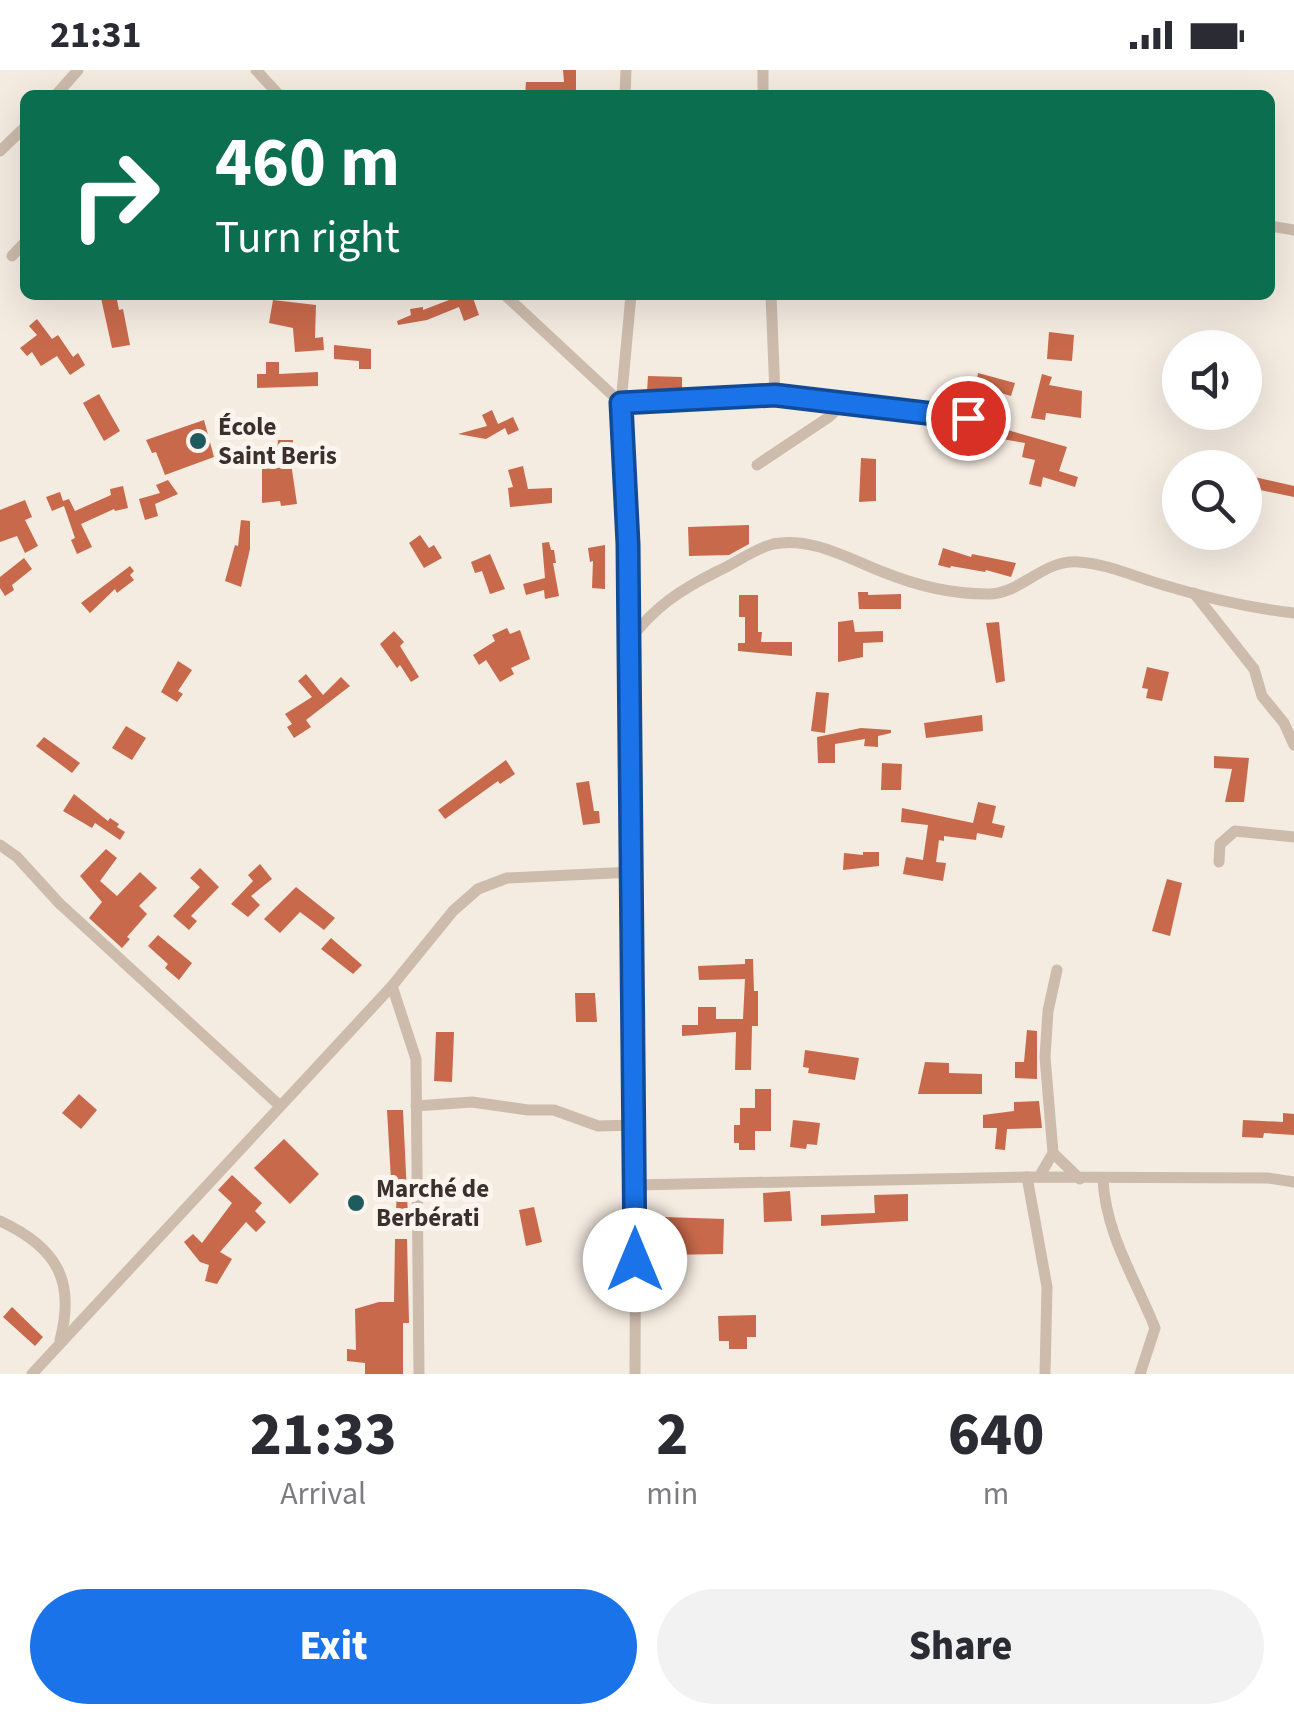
<!DOCTYPE html>
<html lang="en">
<head>
<meta charset="utf-8">
<style>
	:root { --surface:#fff; --page:#f2f2f3; --text:#2b2b33; --muted:#7c7c81; --accent:#1a73e8 }
	body { margin:0; font-family:"Source Sans 3",sans-serif; background:var(--page); color:var(--text); height:100vh; display:flex; flex-direction:column; font-size:38px; white-space:nowrap }
	* { box-sizing:border-box; margin:0 }
	p { font-size:32px; color:var(--muted) }
	.icon { flex:none; width:55px; height:55px; fill:none; stroke:currentColor; stroke-width:2; stroke-linecap:round; stroke-linejoin:round }
	.map { position:relative; height:1304px; overflow:hidden }
	.sheet { display:flex; flex-direction:column; background:var(--surface); flex:1 }
	.sheet>* { flex:none }
	.guide { position:absolute; left:20px; top:20px; width:1255px; height:210px; border-radius:15px; box-shadow:0 10px 40px #0002; background:#0b6e4f; color:#fff; overflow:hidden }
	.fabs { position:absolute; left:1162px; top:260px; display:grid; gap:20px }
	.fabs a { display:grid; place-items:center; width:100px; height:100px; border-radius:50%; background:var(--surface); box-shadow:0 10px 40px #0002; font-size:50px }
	.pin { position:absolute; display:grid; place-items:center; width:85px; height:85px; color:#fff; margin:-42px; border:5px solid #fff; border-radius:50%; box-shadow:0 2px 10px #0007 }
	.me { position:absolute; width:110px; margin:-55px; rotate:0deg; stroke-linejoin:round; filter:drop-shadow(0 0 8px #0008) }
	.turn { display:flex; align-items:center; gap:35px; height:210px; padding:0 30px; font-size:45px }
	.turn .icon { width:130px; height:130px; stroke-width:2.5 }
	.turn b { display:block; font-size:70px; line-height:85px }
	.eta { display:flex; justify-content:space-evenly; align-items:center; height:170px; text-align:center }
	.eta b { font-size:60px; font-weight:800; line-height:70px }
	.button { display:flex; gap:20px; margin-top:auto; padding:20px 30px }
	.button a { flex:1; height:115px; border-radius:60px; background:var(--accent); color:#fff; font-size:40px; font-weight:800; line-height:115px; text-align:center }
	.button a+a { background:var(--page); color:var(--text) }
	.status { display:flex; justify-content:space-between; align-items:center; height:70px; padding:0 50px; background:var(--surface); direction:ltr }
	.status svg { height:28px; fill:currentColor }
	.map>svg:first-child { display:block }
</style>
</head>
<body>
<div class="status"><b>21:31</b><svg viewBox="0 0 49 12"><path d="M0 12V9h3v3zM5 12V6h3v6zM10 12V3h3v9zM15 12V0h3v12zM26 1h20v11H26zM47 4h2v5h-2z"/></svg></div>
<div class="map">
<svg width="1294" height="1304" viewBox="0 0 1294 1304">
	<rect width="100%" height="100%" fill="#f4ebe1"/>
	<g fill="#c8694b">
		<polygon points="563,0 576,0 576,25 525,25 526,12 564,12"/>
		<polygon points="116,225 119,240 123,239 130,275 112,278 101,228"/>
		<polygon points="462,225 472,225 479,245 464,251 459,237 427,250 398,255 397,251 411,245 410,239 423,237 423,240"/>
		<polygon points="273,230 316,235 315,268 323,267 324,280 295,282 293,258 269,253"/>
		<polygon points="37,249 52,269 58,265 73,287 78,283 85,295 70,305 57,286 41,296 32,282 27,286 20,278 37,265 29,256"/>
		<polygon points="1049,262 1074,265 1072,291 1047,289"/>
		<polygon points="334,275 371,279 371,299 359,299 359,291 334,289"/>
		<polygon points="266,292 279,292 279,304 318,302 318,316 257,318 257,304 266,304"/>
		<polygon points="978,303 1015,313 1011,326 987,319 986,326 974,323"/>
		<polygon points="1042,304 1052,307 1049,315 1082,321 1081,348 1046,343 1045,350 1031,348"/>
		<polygon points="648,306 682,307 682,320 647,322"/>
		<polygon points="99,324 120,361 104,371 83,333"/>
		<polygon points="492,340 498,354 513,347 519,360 508,365 505,358 486,369 458,364 487,356 482,345"/>
		<polygon points="204,350 214,387 165,405 156,382 152,383 146,370"/>
		<polygon points="944,353 969,356 965,381 945,378"/>
		<polygon points="1004,359 1067,377 1059,401 1078,407 1075,417 1043,407 1041,417 1029,414 1035,390 1022,387 1025,373 1002,369"/>
		<polygon points="278,370 293,370 291,393 297,434 281,436 280,431 262,433 262,399 276,398"/>
		<polygon points="861,388 876,389 876,431 859,432"/>
		<polygon points="523,396 528,419 552,418 552,433 510,437 508,418 513,417 508,400"/>
		<polygon points="1250,406 1294,416 1294,427 1246,417"/>
		<polygon points="168,410 178,424 155,434 158,446 145,450 139,429 160,423 156,415"/>
		<polygon points="123,416 128,438 115,441 114,439 81,454 92,477 77,484 71,470 75,468 64,436 52,441 46,427 60,422 63,431 69,429 75,441 111,425 110,419"/>
		<polygon points="25,430 32,447 25,450 38,476 25,483 17,466 0,472 0,440"/>
		<polygon points="241,450 250,451 250,479 241,517 225,511 235,475 238,476"/>
		<polygon points="749,455 749,474 729,485 689,486 688,457"/>
		<polygon points="420,465 429,478 434,475 442,488 424,498 409,473"/>
		<polygon points="549,472 551,480 554,480 556,493 553,493 559,526 545,529 544,520 526,525 523,514 545,508 542,473"/>
		<polygon points="605,475 605,519 592,518 593,491 590,492 588,478"/>
		<polygon points="943,478 971,487 972,484 1016,493 1011,507 986,500 985,502 951,496 950,498 938,495"/>
		<polygon points="490,484 505,519 490,524 482,501 475,503 471,492"/>
		<polygon points="24,488 32,499 12,515 14,520 5,526 0,518 0,507"/>
		<polygon points="130,496 134,501 130,505 134,510 117,523 115,519 90,543 81,533"/>
		<polygon points="858,522 868,522 868,525 901,524 901,539 859,539"/>
		<polygon points="739,525 758,525 758,562 762,562 761,572 792,572 792,586 738,581 738,573 745,573 745,547 739,547"/>
		<polygon points="853,550 855,562 883,561 883,572 863,573 863,587 838,592 838,552"/>
		<polygon points="999,552 1005,611 996,613 986,553"/>
		<polygon points="507,558 510,564 520,560 530,589 511,598 514,604 500,612 486,590 479,595 473,585 495,571 492,565"/>
		<polygon points="394,561 404,572 400,576 419,607 411,612 400,595 397,598 380,574"/>
		<polygon points="178,591 192,600 178,621 183,624 177,632 161,622"/>
		<polygon points="1147,597 1169,602 1162,631 1146,628 1148,619 1142,618"/>
		<polygon points="306,604 323,625 341,607 350,616 306,650 311,657 294,668 287,657 292,654 285,644 312,627 298,611"/>
		<polygon points="816,622 829,623 825,663 811,661"/>
		<polygon points="982,645 983,661 926,668 924,653"/>
		<polygon points="126,656 146,668 132,690 112,678"/>
		<polygon points="861,658 891,660 891,663 878,666 878,677 864,676 865,669 835,674 835,693 818,693 817,667"/>
		<polygon points="44,667 80,693 72,703 36,676"/>
		<polygon points="1214,686 1249,688 1244,732 1225,732 1232,699 1214,698"/>
		<polygon points="506,690 515,704 500,714 498,711 445,749 438,740"/>
		<polygon points="882,693 902,694 901,720 881,720"/>
		<polygon points="589,711 594,741 599,741 600,753 583,755 576,713"/>
		<polygon points="74,724 108,751 110,748 119,754 117,757 125,762 120,770 95,753 92,758 63,741"/>
		<polygon points="978,732 996,736 992,753 1005,756 1002,768 977,763 976,770 944,766 944,771 939,770 936,792 946,793 943,811 903,804 906,787 923,790 928,755 901,752 902,738 973,753"/>
		<polygon points="106,779 117,788 100,811 117,826 140,802 157,818 139,836 147,844 127,867 130,869 122,878 89,848 102,832 80,806"/>
		<polygon points="863,782 879,782 879,796 843,800 844,783 863,785"/>
		<polygon points="260,794 272,809 251,826 260,835 248,847 231,834 253,811 248,805"/>
		<polygon points="200,798 219,817 191,846 197,851 189,860 173,846 200,817 190,808"/>
		<polygon points="1167,809 1182,813 1170,866 1152,861"/>
		<polygon points="296,817 335,848 324,860 300,842 280,863 264,849"/>
		<polygon points="158,865 192,893 179,910 165,898 168,894 148,876"/>
		<polygon points="331,868 362,895 353,904 321,879"/>
		<polygon points="745,889 753,889 754,921 758,921 758,956 752,956 751,1000 735,1000 736,962 682,966 682,955 698,955 698,937 716,937 716,949 743,949 745,909 699,910 698,896 745,894"/>
		<polygon points="575,923 595,923 597,952 576,952"/>
		<polygon points="1027,960 1037,961 1037,1009 1015,1008 1015,992 1024,992"/>
		<polygon points="436,962 454,962 452,1012 434,1011"/>
		<polygon points="805,980 859,988 855,1010 808,1003 809,998 803,997"/>
		<polygon points="925,992 949,993 949,1003 982,1004 982,1024 918,1024"/>
		<polygon points="755,1019 771,1019 771,1061 755,1061 755,1080 739,1080 739,1073 734,1073 734,1055 740,1055 740,1038 755,1038"/>
		<polygon points="79,1024 97,1040 81,1059 62,1043"/>
		<polygon points="1039,1031 1042,1058 1007,1059 1005,1080 995,1079 997,1058 983,1058 983,1045 1014,1041 1014,1032"/>
		<polygon points="387,1040 403,1040 408,1146 396,1144 397,1109 391,1110"/>
		<polygon points="1283,1043 1294,1044 1294,1065 1264,1063 1263,1068 1242,1067 1243,1050 1283,1052"/>
		<polygon points="793,1050 820,1053 817,1075 807,1074 806,1079 790,1077"/>
		<polygon points="284,1069 319,1104 290,1134 254,1098"/>
		<polygon points="232,1105 262,1133 255,1141 266,1152 256,1162 246,1152 220,1182 232,1189 217,1214 205,1211 209,1195 200,1192 184,1172 193,1164 202,1173 232,1133 218,1120"/>
		<polygon points="790,1121 792,1151 764,1152 763,1123"/>
		<polygon points="908,1124 908,1151 821,1156 821,1145 875,1143 874,1125"/>
		<polygon points="534,1137 542,1172 526,1176 519,1140"/>
		<polygon points="664,1147 724,1149 723,1184 664,1185"/>
		<polygon points="395,1169 407,1169 409,1253 403,1253 403,1304 365,1304 365,1293 347,1291 347,1279 356,1280 355,1239 379,1232 394,1232"/>
		<polygon points="12,1237 43,1267 35,1276 3,1247"/>
		<polygon points="756,1245 756,1267 747,1267 747,1279 729,1279 729,1271 719,1271 718,1246"/>
	</g>
	<g fill="none" stroke-linecap="round" stroke-linejoin="round">
		<g stroke="#cdbbac" stroke-width="11">
			<polyline points="256,0 279,25"/>
			<polyline points="763,0 763,25"/>
			<polyline points="56,25 78,0"/>
			<polyline points="625,25 626,0"/>
			<polyline points="0,81 25,57"/>
			<polyline points="1270,156 1294,160"/>
			<polyline points="12,186 25,172"/>
			<polyline points="505,225 621,333 775,325 992,349"/>
			<polyline points="631,225 621,333 628,473 636,1055 635,1304"/>
			<polyline points="771,225 775,325"/>
			<polyline points="757,395 829,347 844,332"/>
			<polyline points="1194,523 1254,599 1262,626 1284,653 1294,675"/>
			<path d="M629 571C654 537 680 520 718 501 736 493 754 479 773 474 811 466 849 489 883 502 915 515 953 524 987 524 1021 525 1042 489 1079 492 1107 494 1133 506 1160 514 1203 527 1249 538 1294 543"/>
			<polyline points="0,775 17,787 59,833 279,1035"/>
			<polyline points="1219,792 1220,774 1235,761 1294,767"/>
			<polyline points="392,916 416,989 419,1304"/>
			<polyline points="416,1036 472,1032 528,1040 554,1040 598,1056 636,1055"/>
			<polyline points="1053,1083 1080,1109"/>
			<polyline points="1027,1107 1047,1217 1045,1304"/>
			<polyline points="1039,1107 1053,1083 1045,987 1048,941 1057,900"/>
			<path d="M1103 1110C1106 1165 1135 1208 1155 1258L1140 1304"/>
			<polyline points="635,1115 1027,1107 1268,1108 1294,1112"/>
			<path d="M0 1151C56 1177 76 1210 60 1270"/>
			<polyline points="32,1304 392,916 453,841 478,819 507,808 633,802"/>
		</g>
	</g>
	<g fill="none" stroke-linecap="round" stroke-linejoin="round">
		<defs>
			<polyline id="route" points="635,1190 628,474 621,333 775,325 968,348"/>
		</defs>
		<use href="#route" stroke="#114b97" stroke-width="25"/>
		<use href="#route" stroke="#1a73e8" stroke-width="18"/>
	</g>
	<g fill="#1f5a5e" stroke="#fbf5ee" stroke-width="4">
		<circle cx="198" cy="371" r="10"/>
		<circle cx="356" cy="1133" r="10"/>
	</g>
	<g text-anchor="middle" dominant-baseline="central" stroke-width="10" stroke-linejoin="round" paint-order="stroke">
		<g font-size="25" font-weight="bold" fill="#3b302b" stroke="#fbf5ee" text-anchor="start">
			<text x="218" y="357">École<tspan x="218" dy="29">Saint Beris</tspan></text>
			<text x="376" y="1119">Marché de<tspan x="376" dy="29">Berbérati</tspan></text>
		</g>
	</g>
</svg>
<div class="fabs">
<a><svg class="icon" aria-label="sound" viewBox="0 0 24 24"><path d="M4 9h4l5-4v14l-5-4H4zM17 9q2 3 0 6"/></svg></a>
<a><svg class="icon" aria-label="search" viewBox="0 0 24 24"><circle cx="10" cy="10" r="6"/><path d="M15 15l6 6"/></svg></a>
</div>
<div class="pin" style="left:968px;top:348px;background:#d93025"><svg class="icon" aria-label="arrive" viewBox="0 0 24 24"><path d="M6 21V4h12l-3 4 3 4H6"/></svg></div>
<svg class="me" style="left:635px;top:1190px" viewBox="-20 -20 40 40"><circle r="19" fill="#fff"/><path d="M0-13L10 11 0 6-10 11z" fill="#1a73e8"/></svg>
<div class="guide">
<div class="turn"><svg class="icon" aria-label="right" viewBox="0 0 24 24"><path d="M7 20v-9h11M14 6l5 5-5 5"/></svg><div><b>460 m</b>Turn right</div></div>
</div>
</div>
<section class="sheet">
<div class="eta">
<div><b>21:33</b><p>Arrival</p></div>
<div><b>2</b><p>min</p></div>
<div><b>640</b><p>m</p></div>
</div>
<div class="button"><a>Exit</a><a>Share</a></div>
</section>
</body>
</html>
